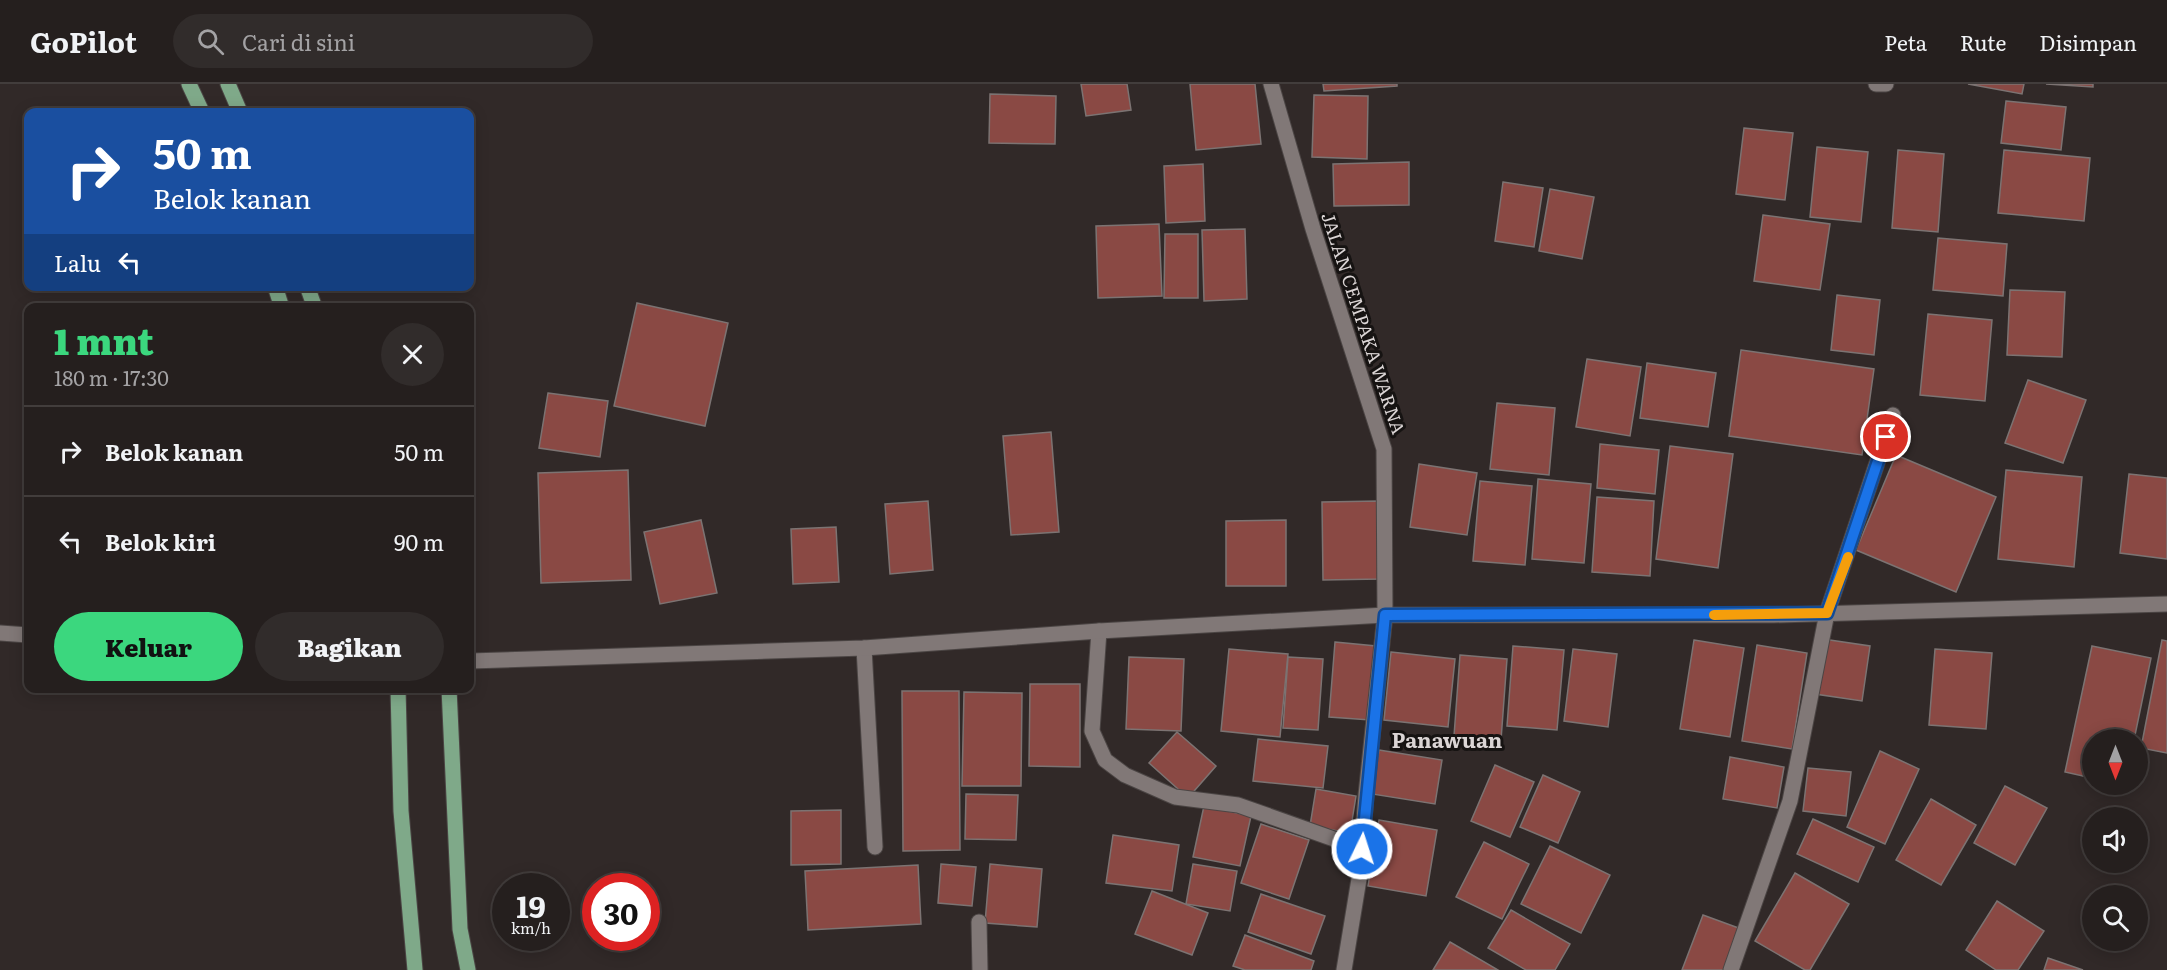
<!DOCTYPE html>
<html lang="id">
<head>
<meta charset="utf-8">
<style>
	:root { --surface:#251f1e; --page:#312c2b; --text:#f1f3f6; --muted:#a3a2a4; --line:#423d3c; --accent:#3bd77e }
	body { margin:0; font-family:Literata,serif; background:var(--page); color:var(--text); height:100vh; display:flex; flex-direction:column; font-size:22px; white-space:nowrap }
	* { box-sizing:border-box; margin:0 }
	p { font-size:20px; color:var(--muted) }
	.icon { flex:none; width:33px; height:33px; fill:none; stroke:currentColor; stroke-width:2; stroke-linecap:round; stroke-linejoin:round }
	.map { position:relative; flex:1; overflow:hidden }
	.details { position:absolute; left:24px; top:219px; width:450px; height:390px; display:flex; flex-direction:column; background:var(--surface); border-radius:12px; box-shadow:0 3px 15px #0003,0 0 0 2px var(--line) }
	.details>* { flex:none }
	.hud { position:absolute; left:24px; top:24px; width:450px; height:183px; border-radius:12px; box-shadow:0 3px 15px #0003,0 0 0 2px var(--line); background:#1a4fa0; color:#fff; overflow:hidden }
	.needle { width:39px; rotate:180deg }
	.fabs { position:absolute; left:2082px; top:645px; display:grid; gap:12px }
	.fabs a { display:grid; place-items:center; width:66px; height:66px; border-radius:50%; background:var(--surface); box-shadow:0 3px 15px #0003,0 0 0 2px var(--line); font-size:30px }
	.speed { position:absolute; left:492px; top:789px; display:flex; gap:12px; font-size:30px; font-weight:700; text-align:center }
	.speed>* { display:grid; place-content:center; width:78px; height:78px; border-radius:50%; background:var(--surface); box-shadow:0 3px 15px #0003,0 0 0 2px var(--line); line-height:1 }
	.speed small { font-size:15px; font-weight:400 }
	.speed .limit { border:9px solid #d22; background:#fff; color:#111 }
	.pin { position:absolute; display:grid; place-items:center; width:51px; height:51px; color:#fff; margin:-26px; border:3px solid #fff; border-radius:50%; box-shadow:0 2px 6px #0007 }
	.me { position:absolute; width:66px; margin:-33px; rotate:4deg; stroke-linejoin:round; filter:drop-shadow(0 0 4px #0008) }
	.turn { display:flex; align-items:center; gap:21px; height:126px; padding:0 30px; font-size:27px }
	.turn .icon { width:78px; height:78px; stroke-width:2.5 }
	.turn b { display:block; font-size:42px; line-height:51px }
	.then { display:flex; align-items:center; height:57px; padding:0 30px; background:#0003; gap:12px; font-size:22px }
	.round { display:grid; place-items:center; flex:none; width:63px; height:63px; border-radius:32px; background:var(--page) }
	.overview { display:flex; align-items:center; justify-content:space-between; height:102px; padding:0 30px }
	h1 { font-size:36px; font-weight:800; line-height:45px; color:var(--accent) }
	.action { display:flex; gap:12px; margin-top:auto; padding:12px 30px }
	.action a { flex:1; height:69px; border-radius:36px; background:var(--accent); color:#111; font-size:24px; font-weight:800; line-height:69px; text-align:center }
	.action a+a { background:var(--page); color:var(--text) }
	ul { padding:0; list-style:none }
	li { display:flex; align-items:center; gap:18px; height:90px; padding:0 30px; border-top:2px solid var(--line) }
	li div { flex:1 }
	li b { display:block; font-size:22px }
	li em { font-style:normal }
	header { display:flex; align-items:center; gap:36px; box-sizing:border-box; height:84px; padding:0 30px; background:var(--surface); border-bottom:2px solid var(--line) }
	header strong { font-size:28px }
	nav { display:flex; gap:33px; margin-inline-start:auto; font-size:21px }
	.search { width:420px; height:54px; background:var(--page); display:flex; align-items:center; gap:15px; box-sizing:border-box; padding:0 21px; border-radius:33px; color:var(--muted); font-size:22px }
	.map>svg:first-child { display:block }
</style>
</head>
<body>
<header>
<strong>GoPilot</strong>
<div class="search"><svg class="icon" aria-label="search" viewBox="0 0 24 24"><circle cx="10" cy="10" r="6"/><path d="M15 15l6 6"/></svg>Cari di sini</div>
<nav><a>Peta</a><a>Rute</a><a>Disimpan</a></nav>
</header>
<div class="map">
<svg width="2167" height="886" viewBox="0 0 2167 886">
	<rect width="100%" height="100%" fill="#312928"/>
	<g fill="#8a4944" stroke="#7c7372" stroke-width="1.5">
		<polygon points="1081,0 1127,0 1131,26 1086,32"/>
		<polygon points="1190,0 1255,0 1261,60 1196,66"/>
		<polygon points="1323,0 1397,0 1397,2 1324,7"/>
		<polygon points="1968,0 2024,0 2022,10"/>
		<polygon points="2046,0 2093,0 2093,3"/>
		<polygon points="990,10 1056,12 1055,60 989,59"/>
		<polygon points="1314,11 1368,12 1367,75 1312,73"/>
		<polygon points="2006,17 2066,23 2061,66 2001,59"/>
		<polygon points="1744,44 1793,49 1785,116 1736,110"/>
		<polygon points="1817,63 1868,68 1861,138 1810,133"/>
		<polygon points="1898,66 1944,70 1938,148 1892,144"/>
		<polygon points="2004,66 2090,74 2084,137 1998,129"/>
		<polygon points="1409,78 1409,121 1334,122 1333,80"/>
		<polygon points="1203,80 1205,137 1166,139 1164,82"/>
		<polygon points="1503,98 1543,104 1534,163 1495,157"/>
		<polygon points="1550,105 1594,113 1582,175 1539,167"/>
		<polygon points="1763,131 1830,140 1820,206 1754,197"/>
		<polygon points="1159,140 1162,212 1098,214 1096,142"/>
		<polygon points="1245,145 1247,215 1204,217 1202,146"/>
		<polygon points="1165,150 1198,150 1198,214 1164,214"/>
		<polygon points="1938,154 2007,160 2003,212 1933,206"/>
		<polygon points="2010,206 2065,208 2062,273 2007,271"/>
		<polygon points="1837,211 1880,216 1874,271 1831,266"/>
		<polygon points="637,219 728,239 705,342 614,322"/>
		<polygon points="1928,230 1992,236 1985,317 1920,311"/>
		<polygon points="1741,266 1874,285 1862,371 1729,352"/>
		<polygon points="1587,275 1641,283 1630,352 1576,343"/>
		<polygon points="1647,279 1716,289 1708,343 1640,334"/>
		<polygon points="2028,296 2086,316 2063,379 2005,359"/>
		<polygon points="548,309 608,317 600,373 539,364"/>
		<polygon points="1497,319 1555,324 1549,391 1490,385"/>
		<polygon points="1051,348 1059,448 1011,451 1003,352"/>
		<polygon points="1600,360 1659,366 1655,410 1597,404"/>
		<polygon points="1670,362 1733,370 1718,484 1656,475"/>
		<polygon points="1896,371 1996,413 1956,508 1856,466"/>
		<polygon points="1419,380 1477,389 1467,451 1410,443"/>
		<polygon points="628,386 631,496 541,499 538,389"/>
		<polygon points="2006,386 2082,393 2074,483 1998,475"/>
		<polygon points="2129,390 2167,394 2167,475 2120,469"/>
		<polygon points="1538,395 1591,400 1584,479 1532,475"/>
		<polygon points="1480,397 1532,402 1525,481 1473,477"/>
		<polygon points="1597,413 1654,417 1650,492 1592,488"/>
		<polygon points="928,417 933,486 890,490 885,420"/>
		<polygon points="1378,417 1380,495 1323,496 1322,418"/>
		<polygon points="701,436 717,509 660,520 644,448"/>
		<polygon points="1286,436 1286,502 1226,502 1226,437"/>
		<polygon points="836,443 839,498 793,500 791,445"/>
		<polygon points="1823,555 1870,562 1862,617 1815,610"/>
		<polygon points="1694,556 1744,564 1730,653 1680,645"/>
		<polygon points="2162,556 2167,557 2167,669 2141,664"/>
		<polygon points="1335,558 1376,562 1370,636 1329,633"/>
		<polygon points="1757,561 1807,569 1792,665 1742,657"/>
		<polygon points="1513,562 1564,566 1557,646 1507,642"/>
		<polygon points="2092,562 2151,574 2134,656 2092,656 2092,694 2065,688"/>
		<polygon points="1229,565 1288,570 1280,653 1221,647"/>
		<polygon points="1573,565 1617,570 1608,643 1564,637"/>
		<polygon points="1935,565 1992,569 1986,645 1929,641"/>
		<polygon points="1391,568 1455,575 1448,643 1384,636"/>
		<polygon points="1460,571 1507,575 1501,656 1454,652"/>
		<polygon points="1129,573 1184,575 1181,647 1126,645"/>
		<polygon points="1288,573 1323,575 1318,646 1283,644"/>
		<polygon points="1030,600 1080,600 1080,683 1029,682"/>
		<polygon points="902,607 959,607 960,766 903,767"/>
		<polygon points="964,608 1022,609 1021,702 962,702"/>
		<polygon points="1177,648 1216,682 1188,714 1149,679"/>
		<polygon points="1258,655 1328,662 1323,704 1253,697"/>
		<polygon points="1379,666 1442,676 1435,720 1372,710"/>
		<polygon points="1880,667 1919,685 1885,760 1847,743"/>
		<polygon points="1730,673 1784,683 1777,724 1723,715"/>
		<polygon points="1495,681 1534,698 1510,753 1471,737"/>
		<polygon points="1808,684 1851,688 1846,732 1803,727"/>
		<polygon points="1543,691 1580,708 1558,759 1520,743"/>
		<polygon points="2005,702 2047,724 2015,781 1974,759"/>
		<polygon points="1316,705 1356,712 1350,749 1310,742"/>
		<polygon points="966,710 1018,711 1016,756 965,755"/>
		<polygon points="1931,715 1976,741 1941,801 1896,776"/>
		<polygon points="1204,722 1251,732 1240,782 1193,773"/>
		<polygon points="841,726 841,780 791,781 791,727"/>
		<polygon points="1813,735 1874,763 1858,798 1797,770"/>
		<polygon points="1379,736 1437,746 1426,812 1368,802"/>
		<polygon points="1261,740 1309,756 1289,815 1241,799"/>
		<polygon points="1113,751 1179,761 1172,807 1106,799"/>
		<polygon points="1484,758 1529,780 1502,835 1456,813"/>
		<polygon points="1550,762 1610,791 1581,849 1521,820"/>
		<polygon points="941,780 976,783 972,822 938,819"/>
		<polygon points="990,780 1042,785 1037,843 985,839"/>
		<polygon points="1193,780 1237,787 1230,827 1186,820"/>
		<polygon points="918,781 921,840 808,846 805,787"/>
		<polygon points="1795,789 1849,820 1810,886 1805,886 1755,857"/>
		<polygon points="1152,807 1208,829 1192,871 1135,850"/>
		<polygon points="1261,810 1325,832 1311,870 1248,848"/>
		<polygon points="1997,817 2044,847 2018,886 1996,886 1966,866"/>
		<polygon points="1511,826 1570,860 1555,886 1526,886 1488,864"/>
		<polygon points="1703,831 1744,846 1729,886 1682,886"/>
		<polygon points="1245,851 1314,877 1311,886 1245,886 1233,882"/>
		<polygon points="1450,858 1498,886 1433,886"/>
		<polygon points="2048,874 2083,886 2044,886"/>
	</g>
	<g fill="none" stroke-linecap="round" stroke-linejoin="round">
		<defs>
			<g id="minor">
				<polyline points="1271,0 1313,145 1384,365 1385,531 1366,711 1360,789 1344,886"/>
				<polyline points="1876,0 1886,0"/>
				<polyline points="1099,547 1092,647 1105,676 1125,691 1175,713 1238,721 1362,765"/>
				<polyline points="0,549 28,551"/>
				<polyline points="864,564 875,763"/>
				<polyline points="470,577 864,564 1099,547 1385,531 1774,531 2167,520"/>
				<polyline points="979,838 980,886"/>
				<polyline points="1731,886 1790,717 1827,529 1893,331"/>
			</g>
			<g id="major">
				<polyline points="189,0 202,28"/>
				<polyline points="228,0 240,28"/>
				<polyline points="275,202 282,224"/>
				<polyline points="307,202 315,224"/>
				<polyline points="398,604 401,727 415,886"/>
				<polyline points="449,604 460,845 468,886"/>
			</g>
		</defs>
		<use href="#minor" stroke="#4b4544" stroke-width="17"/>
		<use href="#major" stroke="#4b4544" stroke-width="17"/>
		<use href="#minor" stroke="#817877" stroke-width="15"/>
		<use href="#major" stroke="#7fa989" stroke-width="15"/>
	</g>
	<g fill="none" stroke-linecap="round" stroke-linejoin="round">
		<defs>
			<polyline id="route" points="1362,765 1385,531 1827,529 1886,353"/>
		</defs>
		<use href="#route" stroke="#114b97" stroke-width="15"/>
		<use href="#route" stroke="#1a73e8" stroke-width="10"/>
		<polyline stroke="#f59e0b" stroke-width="10" points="1714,531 1827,529 1848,473"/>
	</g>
	<g text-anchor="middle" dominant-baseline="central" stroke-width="6" stroke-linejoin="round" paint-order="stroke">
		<g font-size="18" fill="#dbd5d5" stroke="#161312">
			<text transform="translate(1364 239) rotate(72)">JALAN CEMPAKA WARNA</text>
		</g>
		<g font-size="21" font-weight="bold" fill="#dbd5d5" stroke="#161312">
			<text x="1447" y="654">Panawuan</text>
		</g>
	</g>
</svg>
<div class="fabs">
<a><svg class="needle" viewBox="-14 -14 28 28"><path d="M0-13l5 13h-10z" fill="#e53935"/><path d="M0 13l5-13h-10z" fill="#a3a2a4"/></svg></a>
<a><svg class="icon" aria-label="sound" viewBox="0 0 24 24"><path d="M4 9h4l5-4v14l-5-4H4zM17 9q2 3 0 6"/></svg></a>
<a><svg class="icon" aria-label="search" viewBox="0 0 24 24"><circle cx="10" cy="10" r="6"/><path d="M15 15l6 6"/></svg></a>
</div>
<div class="speed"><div>19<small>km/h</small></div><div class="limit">30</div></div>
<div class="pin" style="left:1886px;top:353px;background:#d93025"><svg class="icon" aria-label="arrive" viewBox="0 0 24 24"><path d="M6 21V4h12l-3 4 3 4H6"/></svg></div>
<svg class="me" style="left:1362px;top:765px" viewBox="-20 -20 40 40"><circle r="17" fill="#1a73e8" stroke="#fff" stroke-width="3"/><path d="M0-11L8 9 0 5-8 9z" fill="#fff"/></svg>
<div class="hud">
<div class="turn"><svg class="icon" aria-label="right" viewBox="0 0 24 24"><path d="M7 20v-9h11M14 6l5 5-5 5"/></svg><div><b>50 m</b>Belok kanan</div></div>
<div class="then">Lalu<svg class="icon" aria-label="left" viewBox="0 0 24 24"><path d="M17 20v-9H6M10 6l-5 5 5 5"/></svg></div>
</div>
<section class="details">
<div class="overview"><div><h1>1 mnt</h1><p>180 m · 17:30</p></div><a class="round"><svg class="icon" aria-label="close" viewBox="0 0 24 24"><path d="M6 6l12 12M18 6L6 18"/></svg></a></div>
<ul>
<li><svg class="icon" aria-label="right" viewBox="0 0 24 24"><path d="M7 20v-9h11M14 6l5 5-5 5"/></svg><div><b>Belok kanan</b></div><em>50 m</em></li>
<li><svg class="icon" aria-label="left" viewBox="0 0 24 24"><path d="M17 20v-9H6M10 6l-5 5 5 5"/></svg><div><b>Belok kiri</b></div><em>90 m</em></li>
</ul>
<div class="action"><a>Keluar</a><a>Bagikan</a></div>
</section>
</div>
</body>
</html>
